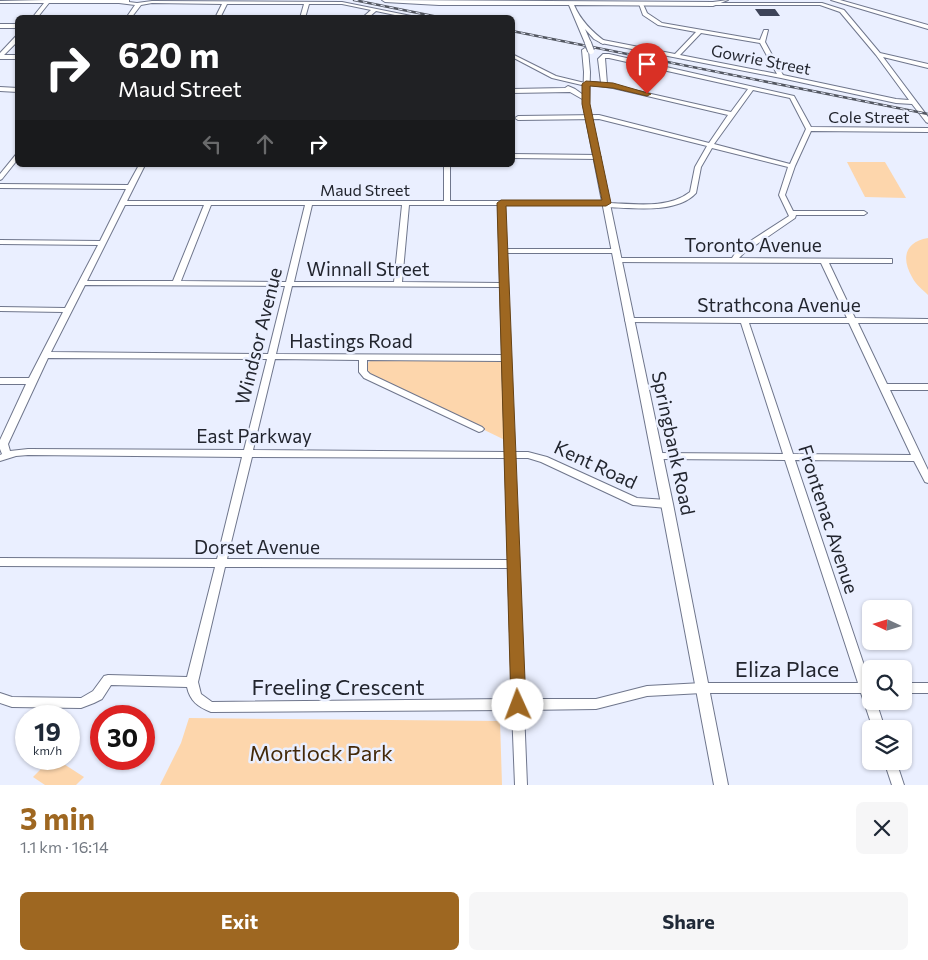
<!DOCTYPE html>
<html lang="en">
<head>
<meta charset="utf-8">
<style>
	:root { --surface:#fff; --page:#f6f6f7; --text:#1f2937; --muted:#747a83; --accent:#9e6721 }
	body { margin:0; font-family:Commissioner,sans-serif; background:var(--page); color:var(--text); height:100vh; display:flex; flex-direction:column; font-size:19px; white-space:nowrap }
	* { box-sizing:border-box; margin:0 }
	p { font-size:16px; color:var(--muted) }
	.icon { flex:none; width:28px; height:28px; fill:none; stroke:currentColor; stroke-width:2; stroke-linecap:round; stroke-linejoin:round }
	.map { position:relative; height:785px; overflow:hidden }
	.sheet { display:flex; flex-direction:column; background:var(--surface); flex:1 }
	.sheet>* { flex:none }
	.hud { position:absolute; left:15px; top:15px; width:500px; height:152px; border-radius:8px; box-shadow:0 1px 4px #0004; background:#202124; color:#fff; overflow:hidden }
	.needle { width:32px; rotate:274deg }
	.buttons { position:absolute; left:862px; top:600px; display:grid; gap:10px }
	.buttons a { display:grid; place-items:center; width:50px; height:50px; border-radius:8px; background:var(--surface); box-shadow:0 1px 4px #0004; font-size:25px }
	.speed { position:absolute; left:15px; top:705px; display:flex; gap:10px; font-size:25px; font-weight:700; text-align:center }
	.speed>* { display:grid; place-content:center; width:65px; height:65px; border-radius:50%; background:var(--surface); box-shadow:0 1px 4px #0004; line-height:1 }
	.speed small { font-size:12px; font-weight:400 }
	.speed .limit { border:8px solid #d22; background:#fff; color:#111 }
	.pin { position:absolute; display:grid; place-items:center; width:42px; height:42px; color:#fff; margin:-51px -21px; border-radius:50% 50% 50% 0; rotate:-45deg; box-shadow:0 0 5px #0007 }
	.pin .icon { rotate:45deg }
	.me { position:absolute; width:55px; margin:-28px; rotate:358deg; stroke-linejoin:round; filter:drop-shadow(0 0 4px #0008) }
	.turn { display:flex; align-items:center; gap:18px; height:105px; padding:0 20px; font-size:22px }
	.turn .icon { width:65px; height:65px; stroke-width:2.5 }
	.turn b { display:block; font-size:35px; line-height:42px }
	.lanes { display:flex; align-items:center; height:48px; padding:0 20px; background:#0003; justify-content:center; gap:25px; direction:ltr }
	.lanes .off { opacity:.35 }
	.round { display:grid; place-items:center; flex:none; width:52px; height:52px; border-radius:8px; background:var(--page) }
	.summary { display:flex; align-items:center; justify-content:space-between; height:85px; padding:0 20px }
	h1 { font-size:30px; font-weight:700; line-height:38px; color:var(--accent) }
	.cta { display:flex; gap:10px; margin-top:auto; padding:10px 20px }
	.cta a { flex:1; height:58px; border-radius:8px; background:var(--accent); color:#fff; font-size:20px; font-weight:700; line-height:58px; text-align:center }
	.cta a+a { background:var(--page); color:var(--text) }
	.map>svg:first-child { display:block }
</style>
</head>
<body>
<div class="map">
<svg width="928" height="785" viewBox="0 0 928 785">
	<rect width="100%" height="100%" fill="#eaefff"/>
	<g fill="#fdd6ac">
		<polygon points="847,162 885,162 906,198 865,197"/>
		<path d="M928 238V295C923 290 915 284 912 277 901 258 905 242 928 238Z"/>
		<polygon points="372,360 505,361 507,441 371,375 366,370 366,364"/>
		<polygon points="189,718 500,721 502,785 160,785 181,743"/>
		<polygon points="51,759 56,759 84,777 76,785 45,785 33,777"/>
	</g>
	<polygon fill="#3e4459" points="755,9 775,9 780,16 760,16"/>
	<g fill="none" stroke-linecap="round" stroke-linejoin="round">
		<defs>
			<g id="minor">
				<polygon points="46,0 129,0 129,2 137,3 152,1 342,2 421,18 409,18 376,11 368,18 362,18 371,10 342,4 309,4 305,18 300,18 304,4 227,4 220,18 215,18 222,4 152,3 141,5 131,18 126,18 135,5 119,3 49,3 37,18 32,18 44,3 0,3 0,1"/>
				<path d="M641 3 643 4 647 13 662 23 760 40 764 30H768L765 42 783 75 896 99 909 100 876 55 840 12 820 5H713L711 4 713 3H822L844 10 880 53 928 64V68L883 57 928 117V123L926 122 912 104 896 103 781 78 601 43 600 42 603 40 675 54 696 32 658 25 643 15 639 4ZM701 33 760 43 777 74 680 55Z"/>
				<rect x="0" y="24" width="18" height="4"/>
				<polygon points="16,36 18,36 18,41 4,55 18,55 18,59 0,59 0,53"/>
				<polygon points="512,54 556,76 589,84 586,86 552,78 512,57"/>
				<path d="M603 54H609L794 96 811 127 928 128V132L811 131 795 166 785 195 793 211H864L867 213 864 215H796L795 218 744 253 739 258 892 259V263H829L855 318 928 319V323H858L887 384H928V390H890L928 470V483L925 482 914 461 795 460 870 683H871V701H876L885 729H873L861 693H702L647 696 596 709 524 710 527 785H515L512 710 211 712C198 707 190 701 187 687L111 685 102 699 94 703 81 708 12 707 0 703V693L12 697 81 698 93 691 104 676 108 675 187 677 215 567 0 566V558L217 559 242 457 28 455 16 456 0 461V455L2 454 0 449V440L26 384H0V378H29L63 312 0 311V307L65 308 98 245 0 244V240L100 241 126 189 0 188V184L128 185 139 165H145L127 201H444V165H450V201H607L610 203C636 204 668 209 690 192L695 167 707 146 599 119 518 120 515 118 518 116 599 115 709 143 728 115 613 88 591 85 590 84 593 82 601 83 598 59ZM605 58H609L748 89 731 112 607 84ZM753 90 790 98 806 129 790 164 714 144ZM712 148 788 167 779 195 789 216 738 249 732 258H615V262L821 263 847 318H626L625 320 626 322H629L741 323 783 454 657 453 654 454 652 456 654 458 657 459 785 460 858 683H702L647 686 596 699H524L514 458H528L541 462 633 505 667 508 670 507 672 504 670 501 667 500 637 498 547 457 528 452H514L506 253H616L620 251 616 249H506L505 205H604L607 207C633 208 677 214 696 193L701 167ZM125 205H204L173 281H87ZM211 205H305L286 282 181 281ZM312 205H402L394 282H294ZM409 205H498L500 283 402 282ZM85 285 285 286 268 354 51 352ZM292 286 500 287 502 355 276 354ZM749 323H849L911 455 793 454ZM48 358 267 359 244 450 28 449 10 451 8 444ZM275 359 359 360V372L364 378 479 432 482 431 484 429 482 427 370 374 367 371V360L502 361 505 452 253 450ZM252 457 505 458 508 560 227 559ZM225 567 508 568 512 699 212 702 201 694 198 682Z"/>
				<polygon points="568,86 575,89 589,99 584,100 570,92 512,93 512,89 565,88"/>
				<polygon points="0,87 18,88 18,92 0,91"/>
				<polygon points="18,152 18,159 2,179 0,180 0,174"/>
				<polygon points="512,154 598,155 601,157 598,159 512,158"/>
				<rect x="904" y="683" width="24" height="10"/>
				<polygon points="884,761 896,761 904,785 892,785"/>
			</g>
			<g id="major">
				<path d="M382 0 713 2 728 0 713 6 574 5C581 21 592 32 606 42L603 44 594 39 585 29 591 43 588 45 585 43 569 5H439L385 2Z"/>
				<polygon points="831,0 840,0 928,25 928,29"/>
				<polygon points="585,48 588,50 590,72 589,104 673,504 728,785 714,785 661,504 583,104 584,72 582,50"/>
			</g>
		</defs>
		<use href="#minor" stroke="#6f768c" stroke-width="2"/>
		<use href="#major" stroke="#6f768c" stroke-width="2"/>
		<use href="#minor" fill="#fff" fill-rule="evenodd"/>
		<use href="#major" fill="#fff" fill-rule="evenodd"/>
		<defs>
			<g id="rail">
				<polyline points="354,0 443,18"/>
				<polyline points="512,31 928,114"/>
			</g>
		</defs>
		<use href="#rail" stroke="#535761" stroke-width="2.5"/>
		<use href="#rail" stroke="#eaefff" stroke-width="1" stroke-dasharray="4.5" stroke-linecap="butt"/>
		<defs>
			<polyline id="major-bridge" points="588,43 591,51"/>
		</defs>
		<use href="#major-bridge" stroke="#6f768c" stroke-width="8" stroke-linecap="butt"/>
		<use href="#major-bridge" stroke="#fff" stroke-width="6"/>
	</g>
	<polygon fill="#9e6721" stroke="#674315" points="586,81 613,83 651,94 647,96 613,88 590,86 590,104 611,203 606,206 506,206 526,705 524,710 518,712 513,710 511,705 497,203 501,200 602,200 582,104 582,84"/>
	<g text-anchor="middle" dominant-baseline="central" stroke-width="5" stroke-linejoin="round" paint-order="stroke">
		<g font-size="16" fill="#22252e" stroke="#eaefff">
			<text transform="translate(761 59) rotate(11)">Gowrie Street</text>
			<text x="869" y="116">Cole Street</text>
			<text x="365" y="189">Maud Street</text>
		</g>
		<g font-size="19" fill="#22252e" stroke="#eaefff">
			<text x="753" y="244">Toronto Avenue</text>
			<text x="368" y="268">Winnall Street</text>
			<text x="779" y="304">Strathcona Avenue</text>
			<text transform="translate(258 336) rotate(-76)">Windsor Avenue</text>
			<text x="351" y="340">Hastings Road</text>
			<text x="254" y="435">East Parkway</text>
			<text transform="translate(674 443) rotate(78)">Springbank Road</text>
			<text transform="translate(596 464) rotate(25)">Kent Road</text>
			<text transform="translate(829 519) rotate(72)">Frontenac Avenue</text>
			<text x="257" y="546">Dorset Avenue</text>
		</g>
		<g font-size="22" fill="#22252e" stroke="#eaefff">
			<text x="787" y="668">Eliza Place</text>
			<text x="338" y="686">Freeling Crescent</text>
		</g>
		<g font-size="22" fill="#432909" stroke="#eaefff">
			<text x="321" y="752">Mortlock Park</text>
		</g>
	</g>
</svg>
<div class="buttons">
<a><svg class="needle" viewBox="-14 -14 28 28"><path d="M0-13l5 13h-10z" fill="#e53935"/><path d="M0 13l5-13h-10z" fill="#747a83"/></svg></a>
<a><svg class="icon" aria-label="search" viewBox="0 0 24 24"><circle cx="10" cy="10" r="6"/><path d="M15 15l6 6"/></svg></a>
<a><svg class="icon" aria-label="layers" viewBox="0 0 24 24"><path d="M12 4l9 5-9 5-9-5zM3 14l9 5 9-5"/></svg></a>
</div>
<div class="speed"><div>19<small>km/h</small></div><div class="limit">30</div></div>
<div class="pin" style="left:647px;top:94px;background:#d93025"><svg class="icon" aria-label="arrive" viewBox="0 0 24 24"><path d="M6 21V4h12l-3 4 3 4H6"/></svg></div>
<svg class="me" style="left:518px;top:705px" viewBox="-20 -20 40 40"><circle r="19" fill="#fff"/><path d="M0-13L10 11 0 6-10 11z" fill="#9e6721"/></svg>
<div class="hud">
<div class="turn"><svg class="icon" aria-label="right" viewBox="0 0 24 24"><path d="M7 20v-9h11M14 6l5 5-5 5"/></svg><div><b>620 m</b>Maud Street</div></div>
<div class="lanes"><svg class="icon off" aria-label="left" viewBox="0 0 24 24"><path d="M17 20v-9H6M10 6l-5 5 5 5"/></svg><svg class="icon off" aria-label="ahead" viewBox="0 0 24 24"><path d="M12 20V5M6 11l6-6 6 6"/></svg><svg class="icon" aria-label="right" viewBox="0 0 24 24"><path d="M7 20v-9h11M14 6l5 5-5 5"/></svg></div>
</div>
</div>
<section class="sheet">
<div class="summary"><div><h1>3 min</h1><p>1.1 km · 16:14</p></div><a class="round"><svg class="icon" aria-label="close" viewBox="0 0 24 24"><path d="M6 6l12 12M18 6L6 18"/></svg></a></div>
<div class="cta"><a>Exit</a><a>Share</a></div>
</section>
</body>
</html>
